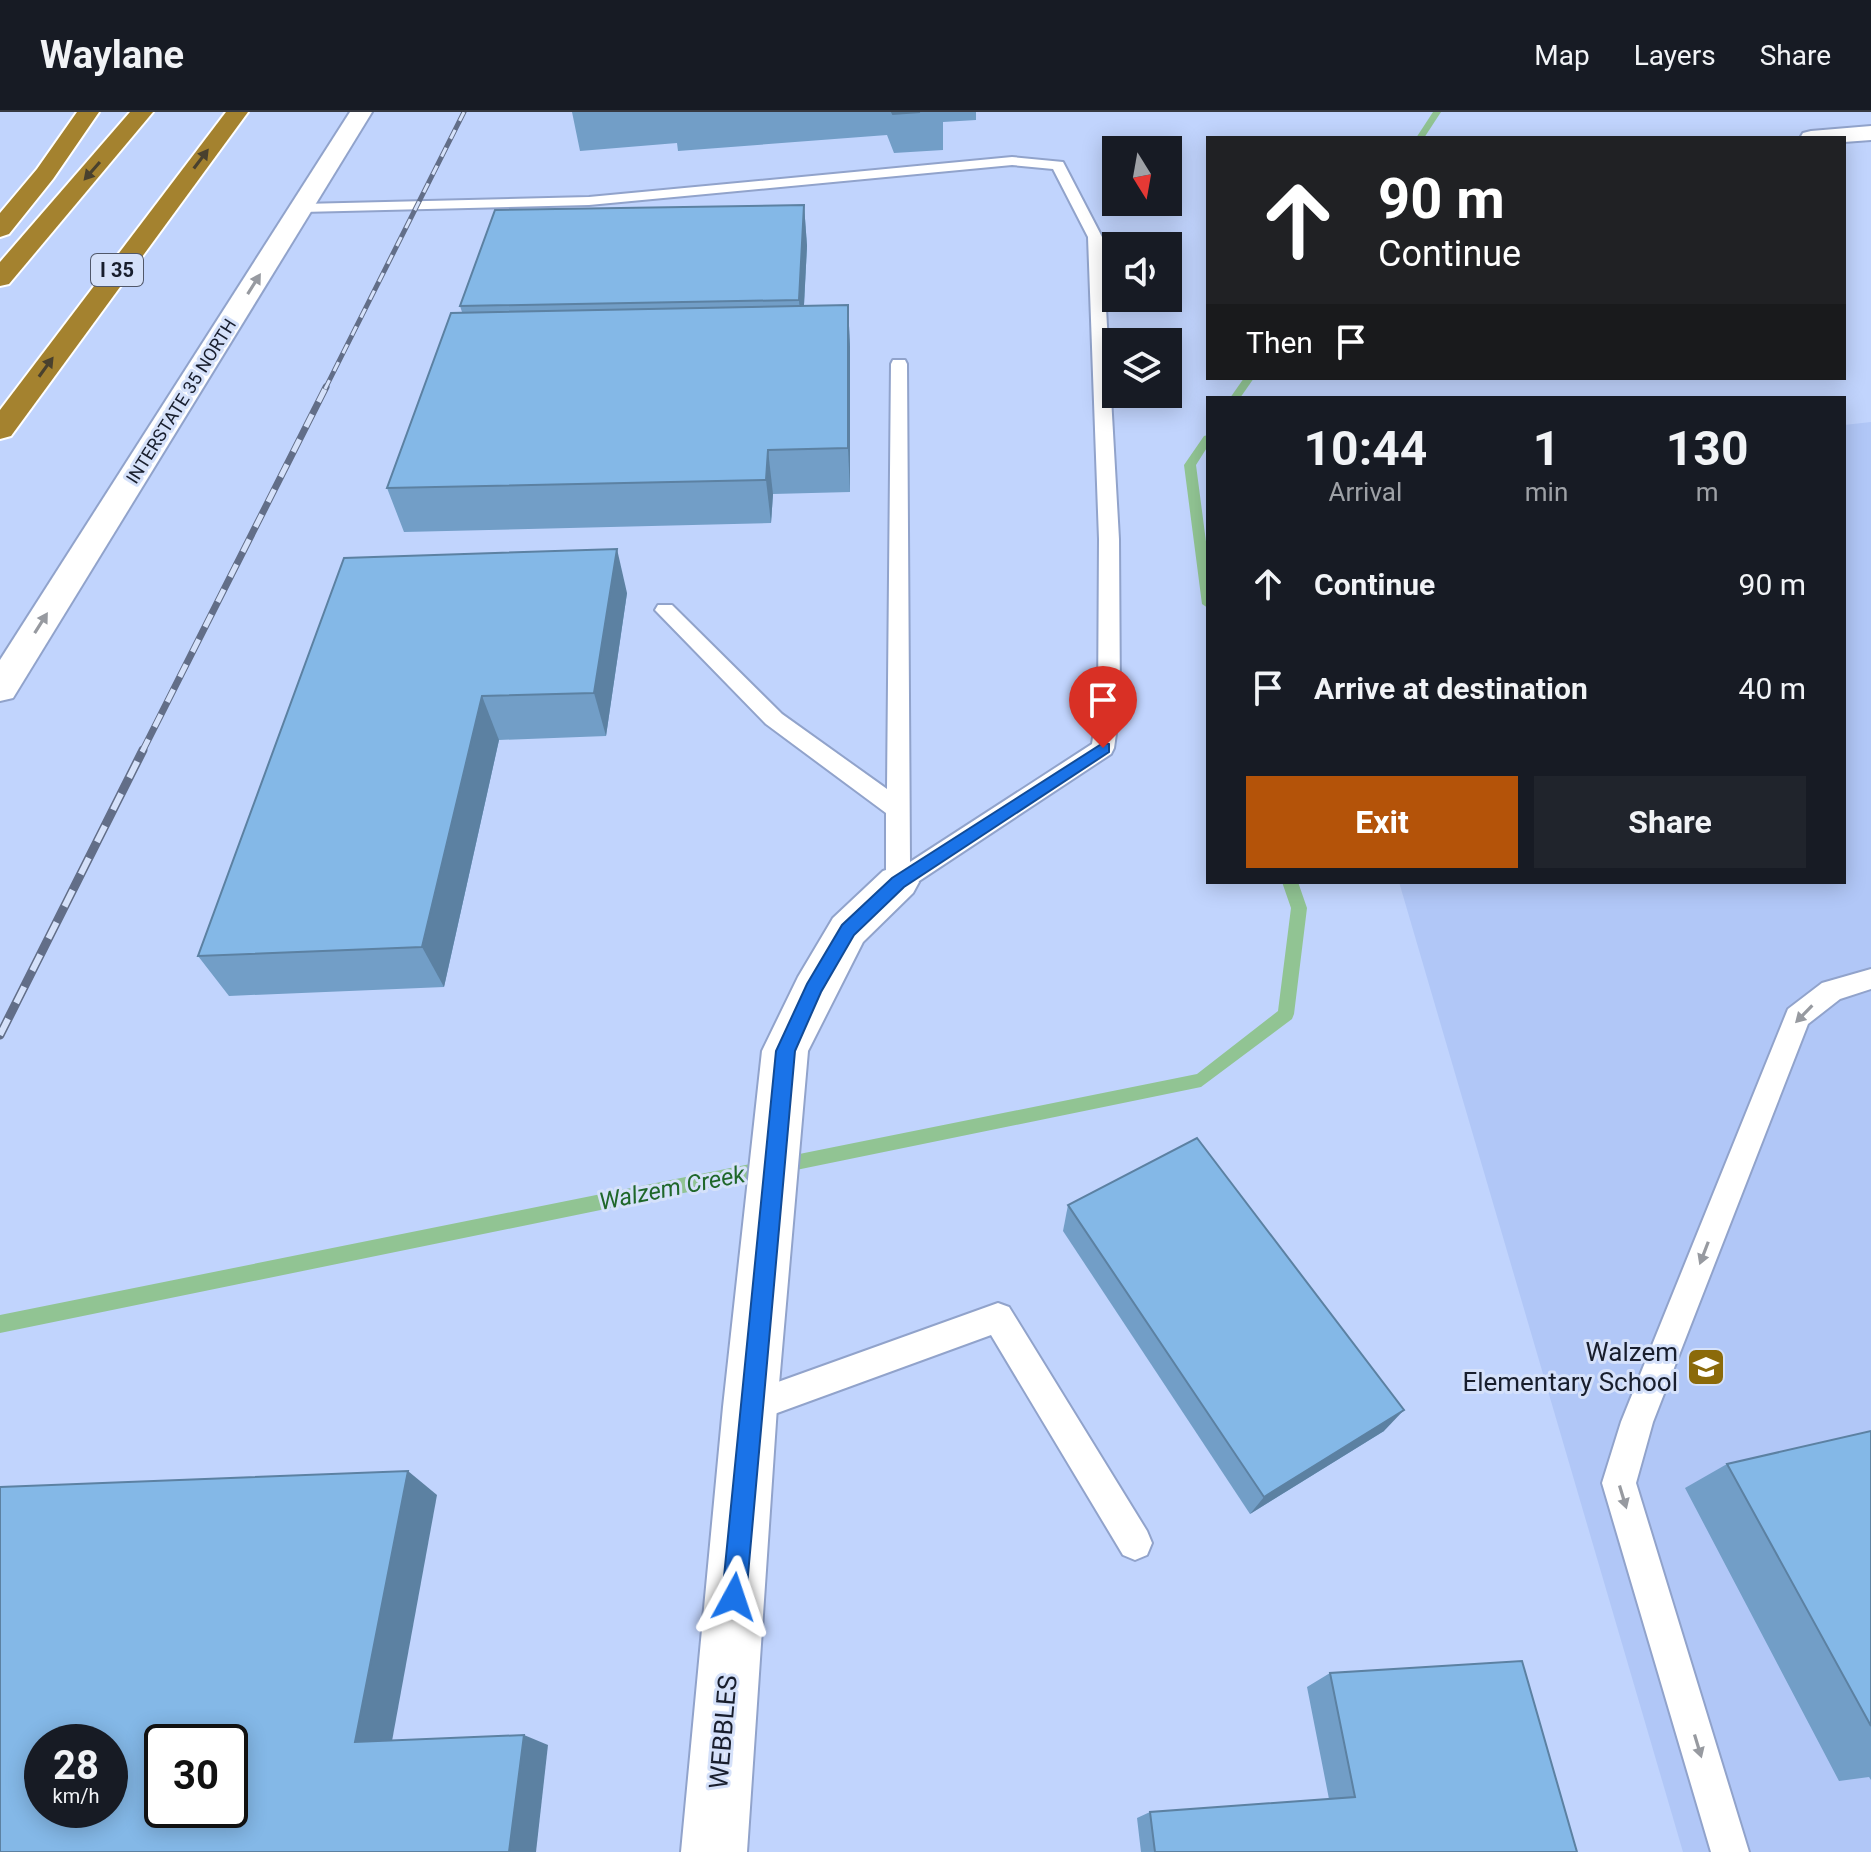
<!DOCTYPE html>
<html lang="en">
<head>
<meta charset="utf-8">
<style>
	:root { --surface:#171b24; --page:#20242c; --text:#f1f3f6; --muted:#9ea1a6; --line:#363941; --accent:#b45309 }
	body { margin:0; font-family:Roboto,sans-serif; background:var(--page); color:var(--text); height:100vh; display:flex; flex-direction:column; font-size:30px; white-space:nowrap }
	* { box-sizing:border-box; margin:0 }
	p { font-size:26px; color:var(--muted) }
	.icon { flex:none; width:44px; height:44px; fill:none; stroke:currentColor; stroke-width:2; stroke-linecap:round; stroke-linejoin:round }
	.map { position:relative; flex:1; overflow:hidden }
	.sheet { position:absolute; left:1206px; top:284px; width:640px; height:488px; display:flex; flex-direction:column; background:var(--surface); border-radius:0px; box-shadow:0 4px 20px #0003 }
	.sheet>* { flex:none }
	.banner { position:absolute; left:1206px; top:24px; width:640px; height:244px; border-radius:0px; box-shadow:0 4px 20px #0003; background:#202124; color:#fff; overflow:hidden }
	.needle { width:52px; rotate:169deg }
	.tools { position:absolute; left:1102px; top:24px; display:grid; gap:16px }
	.tools a { display:grid; place-items:center; width:80px; height:80px; border-radius:0px; background:var(--surface); box-shadow:0 4px 20px #0003; font-size:40px }
	.speed { position:absolute; left:24px; top:1612px; display:flex; gap:16px; font-size:40px; font-weight:700; text-align:center }
	.speed>* { display:grid; place-content:center; width:104px; height:104px; border-radius:50%; background:var(--surface); box-shadow:0 4px 20px #0003; line-height:1 }
	.speed small { font-size:20px; font-weight:400 }
	.speed .limit { border:4px solid #111; border-radius:12px; background:#fff; color:#111 }
	.pin { position:absolute; display:grid; place-items:center; width:68px; height:68px; color:#fff; margin:-82px -34px; border-radius:50% 50% 50% 0; rotate:-45deg; box-shadow:0 0 8px #0007 }
	.pin .icon { rotate:45deg }
	.me { position:absolute; width:88px; margin:-44px; rotate:5deg; stroke-linejoin:round; filter:drop-shadow(0 0 6px #0008) }
	.turn { display:flex; align-items:center; gap:28px; height:168px; padding:0 40px; font-size:36px }
	.turn .icon { width:104px; height:104px; stroke-width:2.5 }
	.turn b { display:block; font-size:56px; line-height:68px }
	.then { display:flex; align-items:center; height:76px; padding:0 40px; background:#0003; gap:16px; font-size:30px }
	.eta { display:flex; justify-content:space-evenly; align-items:center; height:136px; text-align:center }
	.eta b { font-size:48px; font-weight:700; line-height:56px }
	.action { display:flex; gap:16px; margin-top:auto; padding:16px 40px }
	.action a { flex:1; height:92px; border-radius:0px; background:var(--accent); color:#fff; font-size:32px; font-weight:700; line-height:92px; text-align:center }
	.action a+a { background:var(--page); color:var(--text) }
	ul { padding:0; list-style:none }
	li { display:flex; align-items:center; gap:24px; height:104px; padding:0 40px }
	li div { flex:1 }
	li b { display:block; font-size:30px }
	li em { font-style:normal }
	header { display:flex; align-items:center; gap:48px; box-sizing:border-box; height:112px; padding:0 40px; background:var(--surface); border-bottom:2px solid var(--line) }
	header strong { font-size:38px }
	nav { display:flex; gap:44px; margin-inline-start:auto; font-size:28px }
	.map>svg:first-child { display:block }
</style>
</head>
<body>
<header>
<strong>Waylane</strong>
<nav><a>Map</a><a>Layers</a><a>Share</a></nav>
</header>
<div class="map">
<svg width="1871" height="1740" viewBox="0 0 1871 1740">
	<rect width="100%" height="100%" fill="#c1d4fd"/>
	<polygon fill="#b1c7f7" points="1871,310 1871,1740 1683,1740 1399,770 1844,770 1844,313"/>
	<g fill="none" stroke-linecap="round" stroke-linejoin="round">
		<g fill="#91c493" fill-rule="evenodd">
			<polygon points="1433,0 1441,0 1424,26 1416,26"/>
			<polygon points="1244,266 1254,266 1240,286 1230,286"/>
			<polygon points="1208,323 1208,334 1196,353 1208,445 1208,496 1202,492 1184,353 1204,324"/>
			<polygon points="1282,770 1298,770 1307,796 1294,902 1292,907 1201,975 0,1221 0,1203 1197,962 1278,899 1291,796"/>
		</g>
		<defs>
			<g id="service">
				<polygon points="1012,45 1063,50 1102,125 1119,427 1120,593 1114,636 1111,642 907,777 898,779 889,777 886,770 886,701 766,612 655,498 658,493 672,493 782,602 887,677 891,252 893,248 905,248 907,252 910,750 1092,632 1098,593 1099,427 1088,125 1053,57 1012,53 589,93 302,100 295,96 302,92 589,85"/>
				<polygon points="1871,857 1871,877 1840,887 1808,912 1653,1310 1636,1371 1749,1740 1711,1740 1602,1371 1621,1310 1788,897 1822,871"/>
				<polygon points="998,1191 1009,1195 1147,1419 1152,1431 1147,1443 1135,1448 1123,1443 991,1223 750,1311 739,1306 734,1295 739,1284"/>
			</g>
			<g id="minor">
				<polygon points="1871,14 1871,28 1844,30 1844,26 1800,26 1803,21 1811,19"/>
				<polygon points="898,754 913,759 919,770 913,781 863,830 808,939 777,1295 747,1740 681,1740 723,1295 762,939 798,865 833,806 883,759"/>
			</g>
			<polygon id="secondary" points="350,0 372,0 13,586 0,589 0,548"/>
			<g id="motorway">
				<polygon points="77,0 99,0 53,67 9,122 0,125 0,101 37,57"/>
				<polygon points="130,0 153,0 9,172 0,174 0,150"/>
				<polygon points="226,0 248,0 11,324 0,327 0,298"/>
			</g>
		</defs>
		<use href="#service" stroke="#91a3cb" stroke-width="4"/>
		<use href="#minor" stroke="#91a3cb" stroke-width="4"/>
		<use href="#secondary" stroke="#91a3cb" stroke-width="4"/>
		<use href="#motorway" stroke="#fff" stroke-width="4"/>
		<use href="#service" fill="#fff" fill-rule="evenodd"/>
		<use href="#minor" fill="#fff" fill-rule="evenodd"/>
		<use href="#secondary" fill="#fff" fill-rule="evenodd"/>
		<use href="#motorway" fill="#a4822f" fill-rule="evenodd"/>
		<defs>
			<polyline id="rail-far2" points="325,277 464,0"/>
			<polyline id="rail-far1" points="142,640 326,275"/>
			<polyline id="rail" points="0,923 143,638"/>
		</defs>
		<use href="#rail-far2" stroke="#626e88" stroke-width="5"/>
		<use href="#rail-far1" stroke="#626e88" stroke-width="7"/>
		<use href="#rail" stroke="#626e88" stroke-width="9"/>
		<use href="#rail-far2" stroke="#d5e1fa" stroke-width="3" stroke-dasharray="10" stroke-linecap="butt"/>
		<use href="#rail-far1" stroke="#d5e1fa" stroke-width="5" stroke-dasharray="14" stroke-linecap="butt"/>
		<use href="#rail" stroke="#d5e1fa" stroke-width="6" stroke-dasharray="18" stroke-linecap="butt"/>
	</g>
	<g fill="#729ec7">
		<polygon points="572,0 976,0 976,8 943,10 943,38 894,41 887,23 678,39 677,31 580,39"/>
		<polygon points="804,93 807,134 804,193 848,193 850,235 850,380 773,382 771,411 404,420 387,376 462,200 460,194"/>
		<polygon points="344,446 627,481 606,624 499,628 444,875 229,884 198,844"/>
		<polygon points="1068,1093 1384,1319 1250,1402 1063,1119"/>
		<polygon points="1871,1319 1871,1668 1869,1665 1839,1669 1685,1376 1727,1352"/>
		<polygon points="1330,1561 1577,1740 1141,1740 1137,1706 1150,1700 1329,1687 1307,1575"/>
	</g>
	<g fill="#5c81a2">
		<polygon points="804,93 807,134 802,231 799,188"/>
		<polygon points="848,193 850,235 850,380 848,336"/>
		<polygon points="768,338 773,382 771,411 766,368"/>
		<polygon points="617,437 627,481 606,624 594,581"/>
		<polygon points="482,584 499,628 444,875 422,835"/>
		<polygon points="1404,1298 1384,1319 1250,1402 1264,1385"/>
		<polygon points="408,1359 437,1383 390,1640 355,1630"/>
		<polygon points="524,1623 548,1633 536,1740 509,1740"/>
	</g>
	<g fill="#84b8e7" stroke="#5c81a2" stroke-width="2" fill-rule="evenodd">
		<polygon points="892,0 920,0 893,2"/>
		<polygon points="804,93 799,188 460,194 495,98"/>
		<polygon points="848,193 848,336 768,338 766,368 387,376 451,201"/>
		<polygon points="617,437 594,581 482,584 422,835 198,844 344,446"/>
		<polygon points="1197,1026 1404,1298 1264,1385 1068,1093"/>
		<polygon points="1871,1319 1871,1614 1727,1352"/>
		<path d="M408 1359 355 1630 524 1623 509 1740H0V1375ZM42 1630H110V1698H42ZM162 1630H230V1698H162Z"/>
		<polygon points="1522,1549 1577,1740 1155,1740 1150,1700 1355,1685 1330,1561"/>
	</g>
	<defs><path id="oneway-solid" d="M-6-.8H1V-3.2L6.5 0L1 3.2V.8H-6Z" transform="scale(2)"/></defs>
	<g fill="#49412e">
		<use href="#oneway-solid" transform="translate(201 47) rotate(-53)"/>
		<use href="#oneway-solid" transform="translate(92 59) rotate(131)"/>
		<use href="#oneway-solid" transform="translate(46 255) rotate(-54)"/>
	</g>
	<g fill="#979aa0">
		<use href="#oneway-solid" transform="translate(254 172) rotate(-58)"/>
		<use href="#oneway-solid" transform="translate(41 511) rotate(-58)"/>
		<use href="#oneway-solid" transform="translate(1804 902) rotate(134)"/>
		<use href="#oneway-solid" transform="translate(1704 1141) rotate(111)"/>
		<use href="#oneway-solid" transform="translate(1623 1385) rotate(73)"/>
		<use href="#oneway-solid" transform="translate(1698 1634) rotate(73)"/>
	</g>
	<polygon fill="#1a73e8" stroke="#114b97" stroke-width="2" points="1103,631 1109,632 1109,640 904,775 854,823 821,880 795,939 746,1485 743,1494 734,1498 726,1494 722,1485 776,939 807,872 842,813 892,766"/>
	<defs>
		<symbol id="school-square" viewBox="-11 -11 22 22"><rect x="-9" y="-9" width="18" height="18" rx="4" fill="#8b6a0a" stroke="#d5e1fa"/><path d="M0-5L7-2L0 1L-7-2ZM-4 1L0 2.5L4 1V4Q0 6-4 4Z" fill="#fff"/></symbol>
	</defs>
	<g fill-rule="evenodd">
		<use href="#school-square" x="1684" y="1233" width="44" height="44"/>
	</g>
	<g text-anchor="middle" dominant-baseline="central" stroke-width="6" stroke-linejoin="round" paint-order="stroke">
		<g font-size="18" fill="#181e2d" stroke="#d5e1fa">
			<text transform="translate(181 289) rotate(-58)">INTERSTATE 35 NORTH</text>
		</g>
		<rect fill="#d5e1fa" stroke="#51586a" stroke-width="2" x="91" y="142" width="52" height="32" rx="6"/>
		<g font-size="20" font-weight="bold" fill="#181e2d">
			<text x="117" y="158">I 35</text>
		</g>
		<g font-size="24" font-style="italic" fill="#1f672a" stroke="#d5e1fa">
			<text transform="translate(672 1076) rotate(-11)">Walzem Creek</text>
		</g>
		<g font-size="26" fill="#181e2d" stroke="#d5e1fa" text-anchor="end">
			<text x="1678" y="1240">Walzem<tspan x="1678" dy="30">Elementary School</tspan></text>
		</g>
		<g font-size="26" fill="#181e2d" stroke="#d5e1fa">
			<text transform="translate(723 1620) rotate(-85)">WEBBLES</text>
		</g>
	</g>
</svg>
<div class="tools">
<a><svg class="needle" viewBox="-14 -14 28 28"><path d="M0-13l5 13h-10z" fill="#e53935"/><path d="M0 13l5-13h-10z" fill="#9ea1a6"/></svg></a>
<a><svg class="icon" aria-label="sound" viewBox="0 0 24 24"><path d="M4 9h4l5-4v14l-5-4H4zM17 9q2 3 0 6"/></svg></a>
<a><svg class="icon" aria-label="layers" viewBox="0 0 24 24"><path d="M12 4l9 5-9 5-9-5zM3 14l9 5 9-5"/></svg></a>
</div>
<div class="speed"><div>28<small>km/h</small></div><div class="limit">30</div></div>
<div class="pin" style="left:1103px;top:636px;background:#d93025"><svg class="icon" aria-label="arrive" viewBox="0 0 24 24"><path d="M6 21V4h12l-3 4 3 4H6"/></svg></div>
<svg class="me" style="left:734px;top:1485px" viewBox="-20 -20 40 40"><path d="M0-17L14 15 0 8-14 15z" fill="#1a73e8" stroke="#fff" stroke-width="4"/></svg>
<div class="banner">
<div class="turn"><svg class="icon" aria-label="ahead" viewBox="0 0 24 24"><path d="M12 20V5M6 11l6-6 6 6"/></svg><div><b>90 m</b>Continue</div></div>
<div class="then">Then<svg class="icon" aria-label="arrive" viewBox="0 0 24 24"><path d="M6 21V4h12l-3 4 3 4H6"/></svg></div>
</div>
<section class="sheet">
<div class="eta">
<div><b>10:44</b><p>Arrival</p></div>
<div><b>1</b><p>min</p></div>
<div><b>130</b><p>m</p></div>
</div>
<ul>
<li><svg class="icon" aria-label="ahead" viewBox="0 0 24 24"><path d="M12 20V5M6 11l6-6 6 6"/></svg><div><b>Continue</b></div><em>90 m</em></li>
<li><svg class="icon" aria-label="arrive" viewBox="0 0 24 24"><path d="M6 21V4h12l-3 4 3 4H6"/></svg><div><b>Arrive at destination</b></div><em>40 m</em></li>
</ul>
<div class="action"><a>Exit</a><a>Share</a></div>
</section>
</div>
</body>
</html>
